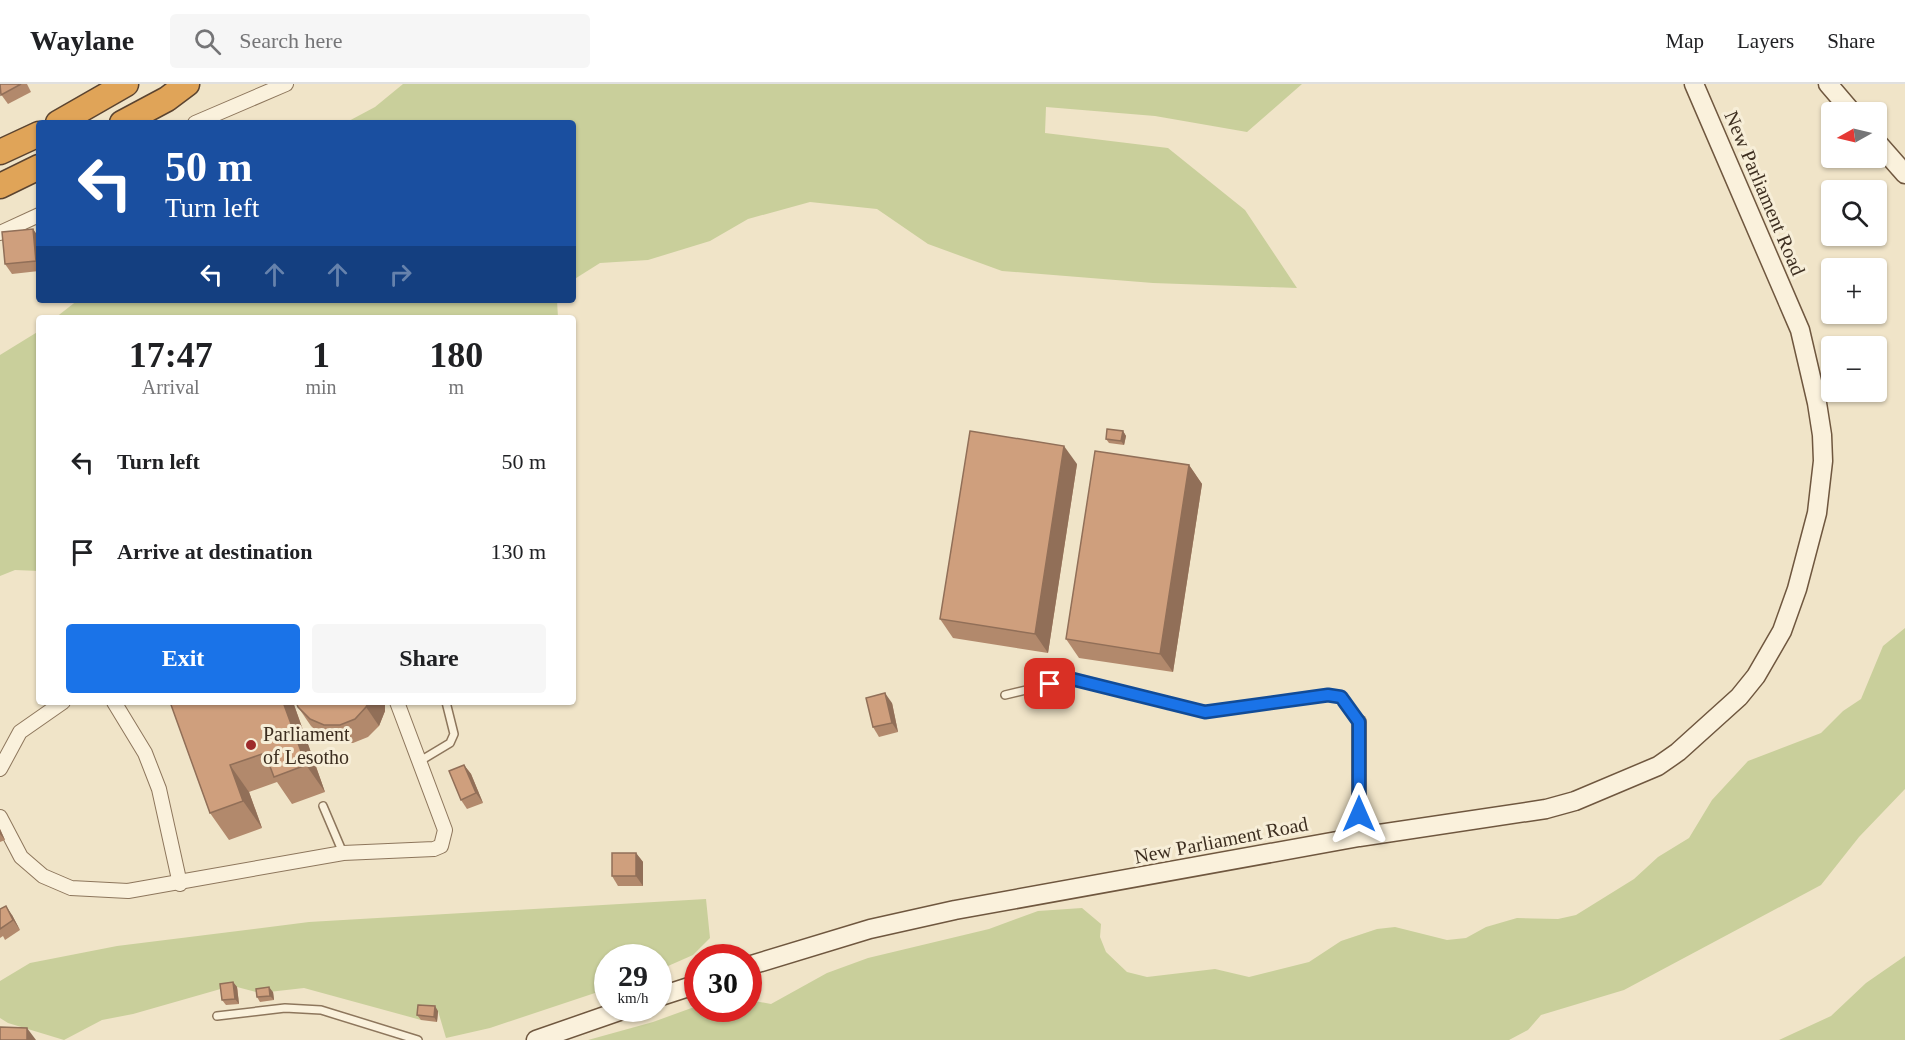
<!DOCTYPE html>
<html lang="en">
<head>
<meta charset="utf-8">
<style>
	:root { --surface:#fff; --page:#f6f6f6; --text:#202124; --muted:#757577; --line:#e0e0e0; --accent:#1a73e8 }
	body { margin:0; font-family:Georgia,serif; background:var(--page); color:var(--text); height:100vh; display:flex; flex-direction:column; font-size:22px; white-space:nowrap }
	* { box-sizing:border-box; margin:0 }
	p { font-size:20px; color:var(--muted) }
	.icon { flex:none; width:33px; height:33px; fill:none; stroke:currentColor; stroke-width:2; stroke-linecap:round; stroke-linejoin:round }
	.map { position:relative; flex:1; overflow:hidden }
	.sheet { position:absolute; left:36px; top:231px; width:540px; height:390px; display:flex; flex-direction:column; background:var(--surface); border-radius:6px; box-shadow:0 2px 4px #0004 }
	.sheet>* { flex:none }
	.banner { position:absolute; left:36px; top:36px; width:540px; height:183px; border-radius:6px; box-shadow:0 2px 4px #0004; background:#1a4fa0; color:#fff; overflow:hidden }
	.needle { width:39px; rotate:262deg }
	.tools { position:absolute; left:1821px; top:18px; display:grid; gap:12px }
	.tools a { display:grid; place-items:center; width:66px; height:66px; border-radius:6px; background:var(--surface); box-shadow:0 2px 4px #0004; font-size:30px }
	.speed { position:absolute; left:594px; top:860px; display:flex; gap:12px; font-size:30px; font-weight:700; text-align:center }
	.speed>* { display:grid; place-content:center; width:78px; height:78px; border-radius:50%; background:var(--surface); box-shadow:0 2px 4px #0004; line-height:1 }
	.speed small { font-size:15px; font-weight:400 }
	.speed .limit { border:9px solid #d22; background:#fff; color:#111 }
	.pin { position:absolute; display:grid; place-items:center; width:51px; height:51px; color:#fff; margin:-26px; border-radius:12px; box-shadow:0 3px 9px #0006 }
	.me { position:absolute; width:66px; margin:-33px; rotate:0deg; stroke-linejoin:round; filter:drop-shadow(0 0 4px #0008) }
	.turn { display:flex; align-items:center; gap:21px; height:126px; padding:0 30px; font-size:27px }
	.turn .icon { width:78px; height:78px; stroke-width:2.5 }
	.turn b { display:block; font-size:42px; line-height:51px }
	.lanes { display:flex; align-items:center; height:57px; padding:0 30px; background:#0003; justify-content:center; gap:30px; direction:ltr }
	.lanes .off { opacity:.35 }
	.eta { display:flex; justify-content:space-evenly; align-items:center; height:102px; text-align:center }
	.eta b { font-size:36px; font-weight:700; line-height:42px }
	.cta { display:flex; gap:12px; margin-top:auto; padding:12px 30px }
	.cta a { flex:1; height:69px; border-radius:6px; background:var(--accent); color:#fff; font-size:24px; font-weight:700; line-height:69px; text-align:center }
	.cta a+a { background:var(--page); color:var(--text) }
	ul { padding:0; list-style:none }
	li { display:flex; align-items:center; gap:18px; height:90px; padding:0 30px }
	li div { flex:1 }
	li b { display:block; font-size:22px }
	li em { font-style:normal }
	header { display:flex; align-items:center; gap:36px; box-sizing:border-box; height:84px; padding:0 30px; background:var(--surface); border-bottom:2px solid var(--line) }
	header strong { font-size:28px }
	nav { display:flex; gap:33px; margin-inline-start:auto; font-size:21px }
	.search { width:420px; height:54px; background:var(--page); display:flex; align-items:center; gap:15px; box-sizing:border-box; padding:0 21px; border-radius:6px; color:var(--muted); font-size:22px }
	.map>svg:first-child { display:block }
</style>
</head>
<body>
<header>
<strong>Waylane</strong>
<div class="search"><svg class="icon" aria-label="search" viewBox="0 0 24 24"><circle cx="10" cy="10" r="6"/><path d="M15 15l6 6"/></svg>Search here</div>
<nav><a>Map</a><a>Layers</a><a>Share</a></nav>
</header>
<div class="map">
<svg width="1905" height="956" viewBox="0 0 1905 956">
	<rect width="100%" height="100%" fill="#f0e4c8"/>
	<g fill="#c9cf9b">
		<polygon points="403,0 1302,0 1247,48 1155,32 1046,23 1045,49 1168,64 1245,126 1297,204 1153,199 1002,187 928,160 877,125 810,118 748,135 710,157 648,176 600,179 573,196 573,39 345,39 375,23"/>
		<polygon points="78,216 557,216 558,234 55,234"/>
		<polygon points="39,247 39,487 15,486 0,492 0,271"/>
		<polygon points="1905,544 1905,705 1859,753 1821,801 1624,906 1541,931 1528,946 1509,956 588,956 653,938 697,922 698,924 748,924 749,916 771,920 827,889 868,874 989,845 1038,827 1082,824 1101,840 1100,853 1106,868 1127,888 1147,893 1215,885 1249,893 1309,878 1341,857 1377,845 1395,843 1447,856 1466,854 1486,843 1517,834 1558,835 1576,831 1634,795 1658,773 1689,754 1712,716 1748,677 1821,649 1843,627 1861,615 1883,562"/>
		<polygon points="706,815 710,854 693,871 659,886 658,873 608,873 607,905 490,944 446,954 438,927 422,926 421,936 304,904 260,909 237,903 224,904 133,930 102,936 64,956 8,939 0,934 0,897 30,879 117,862 309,838"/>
		<polygon points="1905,872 1905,956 1779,956 1831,932 1866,899"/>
	</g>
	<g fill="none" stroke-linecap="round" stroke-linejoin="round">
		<defs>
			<g id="lane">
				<polyline points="1005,611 1072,595 1205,628 1328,611 1341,613 1359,638"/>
				<polyline points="420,677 450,659 454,650 446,618"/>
				<polyline points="323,722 343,769"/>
				<polyline points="217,932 285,924 321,926 418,956"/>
			</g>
			<g id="street">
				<polyline points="195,39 286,0"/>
				<polyline points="0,149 39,131"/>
				<polyline points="114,618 145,669 159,705 180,800"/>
				<polyline points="0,685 20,648 63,618"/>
				<polyline points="0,733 21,773 43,792 71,804 128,807 343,769 434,765 441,762 445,746 397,618"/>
				<polyline points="1359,753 1359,638"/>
			</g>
			<g id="secondary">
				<polyline points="1828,0 1852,28"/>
				<polyline points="1876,57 1905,90"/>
				<polyline points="748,882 870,845 955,826 1359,753 1546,725 1575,717 1658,682 1678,668 1739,613 1756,592 1782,547 1797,505 1817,429 1823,377 1822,351 1817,319 1800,246 1694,0"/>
				<polyline points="658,913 698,900"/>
				<polyline points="536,956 628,924"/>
			</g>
			<g id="highway">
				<polyline points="58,39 126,0"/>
				<polyline points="122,39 167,15 187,0"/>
				<polyline points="0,68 39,50"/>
				<polyline points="0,102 39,83"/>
			</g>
		</defs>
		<use href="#lane" stroke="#8d765c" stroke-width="10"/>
		<use href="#street" stroke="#8d765c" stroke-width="16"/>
		<use href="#secondary" stroke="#6f573f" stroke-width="21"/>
		<use href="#highway" stroke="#5b4430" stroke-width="27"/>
		<use href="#lane" stroke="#faf1dc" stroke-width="7"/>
		<use href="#street" stroke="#faf1dc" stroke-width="14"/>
		<use href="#secondary" stroke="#faf1dc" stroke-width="18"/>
		<use href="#highway" stroke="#e0a458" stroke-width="24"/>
	</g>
	<g fill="#b2896c">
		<polygon points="0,0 27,0 31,8 8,20 0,9"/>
		<polygon points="33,145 39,154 39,187 12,190 5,180"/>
		<polygon points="1123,347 1126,352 1124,361 1109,359 1106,355"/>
		<polygon points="1077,380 1048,569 953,554 940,535"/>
		<polygon points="1189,381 1202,400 1173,588 1079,574 1066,555"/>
		<polygon points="170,618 293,618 325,708 292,720 277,698 249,708 262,744 229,756 210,729"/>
		<polygon points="296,618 385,618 385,627 379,642 368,653 353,659 337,659 323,653 311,642 298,623"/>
		<polygon points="892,619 898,648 879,653 873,643"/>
		<polygon points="464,681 471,690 483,719 467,725 461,716"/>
		<polygon points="0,745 5,756 0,758"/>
		<polygon points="636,769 643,778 643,802 618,802 612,792"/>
		<polygon points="0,825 12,831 20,846 5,856 3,852 0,854"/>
		<polygon points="233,898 237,903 239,920 226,921 222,916"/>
		<polygon points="273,908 274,916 260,918 257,913"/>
		<polygon points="438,927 437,938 421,936 417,931"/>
	</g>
	<g fill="#916f58">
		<polygon points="33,145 39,154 39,182 36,177"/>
		<polygon points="1123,347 1126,352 1124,361 1121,357"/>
		<polygon points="1064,362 1077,380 1048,569 1035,550"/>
		<polygon points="1189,381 1202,400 1173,588 1160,570"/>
		<polygon points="885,609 892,619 898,648 892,639"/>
		<polygon points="283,618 293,618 325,708 306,681"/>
		<polygon points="368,618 385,618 385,627 379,642 366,623"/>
		<polygon points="230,681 249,708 262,744 243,717"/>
		<polygon points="464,681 471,690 483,719 476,709"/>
		<polygon points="0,745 5,756 0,750"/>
		<polygon points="636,769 643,778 643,802 636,792"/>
		<polygon points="6,822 12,831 20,846 13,836"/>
		<polygon points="233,898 237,903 239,920 235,915"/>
		<polygon points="269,903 273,908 274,916 270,912"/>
		<polygon points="435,922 438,927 437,938 434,933"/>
		<polygon points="27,944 36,956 27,956"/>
	</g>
	<g fill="#cf9f7d" stroke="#916f58" stroke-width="1.5">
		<polygon points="0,0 21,0 1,11"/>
		<polygon points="33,145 36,177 5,180 2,148"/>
		<polygon points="1107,345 1123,347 1121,357 1106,355"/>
		<polygon points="970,347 1064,362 1035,550 940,535"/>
		<polygon points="1095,367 1189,381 1160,570 1066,555"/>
		<polygon points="885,609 892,639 873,643 866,614"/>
		<polygon points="170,618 283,618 306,681 274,693 265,669 230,681 243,717 210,729"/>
		<polygon points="296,618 368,618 366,623 355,635 340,641 324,641 310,635 298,623"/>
		<polygon points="464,681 476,709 461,716 449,687"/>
		<rect x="612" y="769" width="24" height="23"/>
		<polygon points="6,822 13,836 0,845 0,825"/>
		<polygon points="233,898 235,915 222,916 220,900"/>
		<polygon points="269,903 270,912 257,913 256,905"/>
		<polygon points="418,921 435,922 434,933 417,931"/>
		<polygon points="0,943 27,944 27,956 0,956"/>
	</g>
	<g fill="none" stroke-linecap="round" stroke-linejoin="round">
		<defs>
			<polyline id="route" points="1050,600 1072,595 1205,628 1328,611 1341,613 1359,638 1359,730"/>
		</defs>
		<use href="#route" stroke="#114b97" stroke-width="15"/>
		<use href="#route" stroke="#1a73e8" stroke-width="10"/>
	</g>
	<circle fill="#9e2a2b" stroke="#f7eed8" stroke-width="2" cx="251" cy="661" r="6"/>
	<g text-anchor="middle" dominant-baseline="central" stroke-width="6" stroke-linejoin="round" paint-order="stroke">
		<g font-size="20" fill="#3d2e20" stroke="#f7eed8">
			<text transform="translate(1765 109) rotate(67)">New Parliament Road</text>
			<text transform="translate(1221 756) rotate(-11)">New Parliament Road</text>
		</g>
		<g font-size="20" fill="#3d2e20" stroke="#f7eed8" text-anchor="start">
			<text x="263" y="650">Parliament<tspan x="263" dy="23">of Lesotho</tspan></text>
		</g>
	</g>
</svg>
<div class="tools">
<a><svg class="needle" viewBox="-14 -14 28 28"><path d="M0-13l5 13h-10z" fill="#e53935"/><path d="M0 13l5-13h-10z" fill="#757577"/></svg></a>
<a><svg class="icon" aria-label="search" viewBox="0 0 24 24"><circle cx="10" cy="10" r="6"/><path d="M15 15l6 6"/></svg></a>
<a>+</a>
<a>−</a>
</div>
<div class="speed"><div>29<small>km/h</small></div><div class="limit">30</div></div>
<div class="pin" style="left:1050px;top:600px;background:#d93025"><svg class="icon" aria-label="arrive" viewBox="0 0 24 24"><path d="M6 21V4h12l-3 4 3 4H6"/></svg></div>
<svg class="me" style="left:1359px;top:730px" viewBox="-20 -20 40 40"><path d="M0-17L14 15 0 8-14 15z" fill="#1a73e8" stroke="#fff" stroke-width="4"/></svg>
<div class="banner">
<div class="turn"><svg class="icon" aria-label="left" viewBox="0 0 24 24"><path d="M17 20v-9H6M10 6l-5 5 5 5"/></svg><div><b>50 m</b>Turn left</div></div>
<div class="lanes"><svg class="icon" aria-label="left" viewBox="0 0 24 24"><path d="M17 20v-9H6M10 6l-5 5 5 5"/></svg><svg class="icon off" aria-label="ahead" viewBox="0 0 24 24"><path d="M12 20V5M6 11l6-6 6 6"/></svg><svg class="icon off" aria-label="ahead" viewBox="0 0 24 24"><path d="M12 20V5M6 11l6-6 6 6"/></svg><svg class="icon off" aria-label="right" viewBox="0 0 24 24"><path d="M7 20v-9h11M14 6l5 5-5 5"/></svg></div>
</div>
<section class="sheet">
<div class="eta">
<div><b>17:47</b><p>Arrival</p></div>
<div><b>1</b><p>min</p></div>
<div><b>180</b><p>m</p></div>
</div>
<ul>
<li><svg class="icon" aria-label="left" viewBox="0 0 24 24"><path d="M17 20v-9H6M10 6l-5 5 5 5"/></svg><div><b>Turn left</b></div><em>50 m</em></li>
<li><svg class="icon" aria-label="arrive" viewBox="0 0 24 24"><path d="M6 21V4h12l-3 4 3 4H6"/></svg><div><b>Arrive at destination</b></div><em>130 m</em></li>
</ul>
<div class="cta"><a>Exit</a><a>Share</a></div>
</section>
</div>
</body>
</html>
